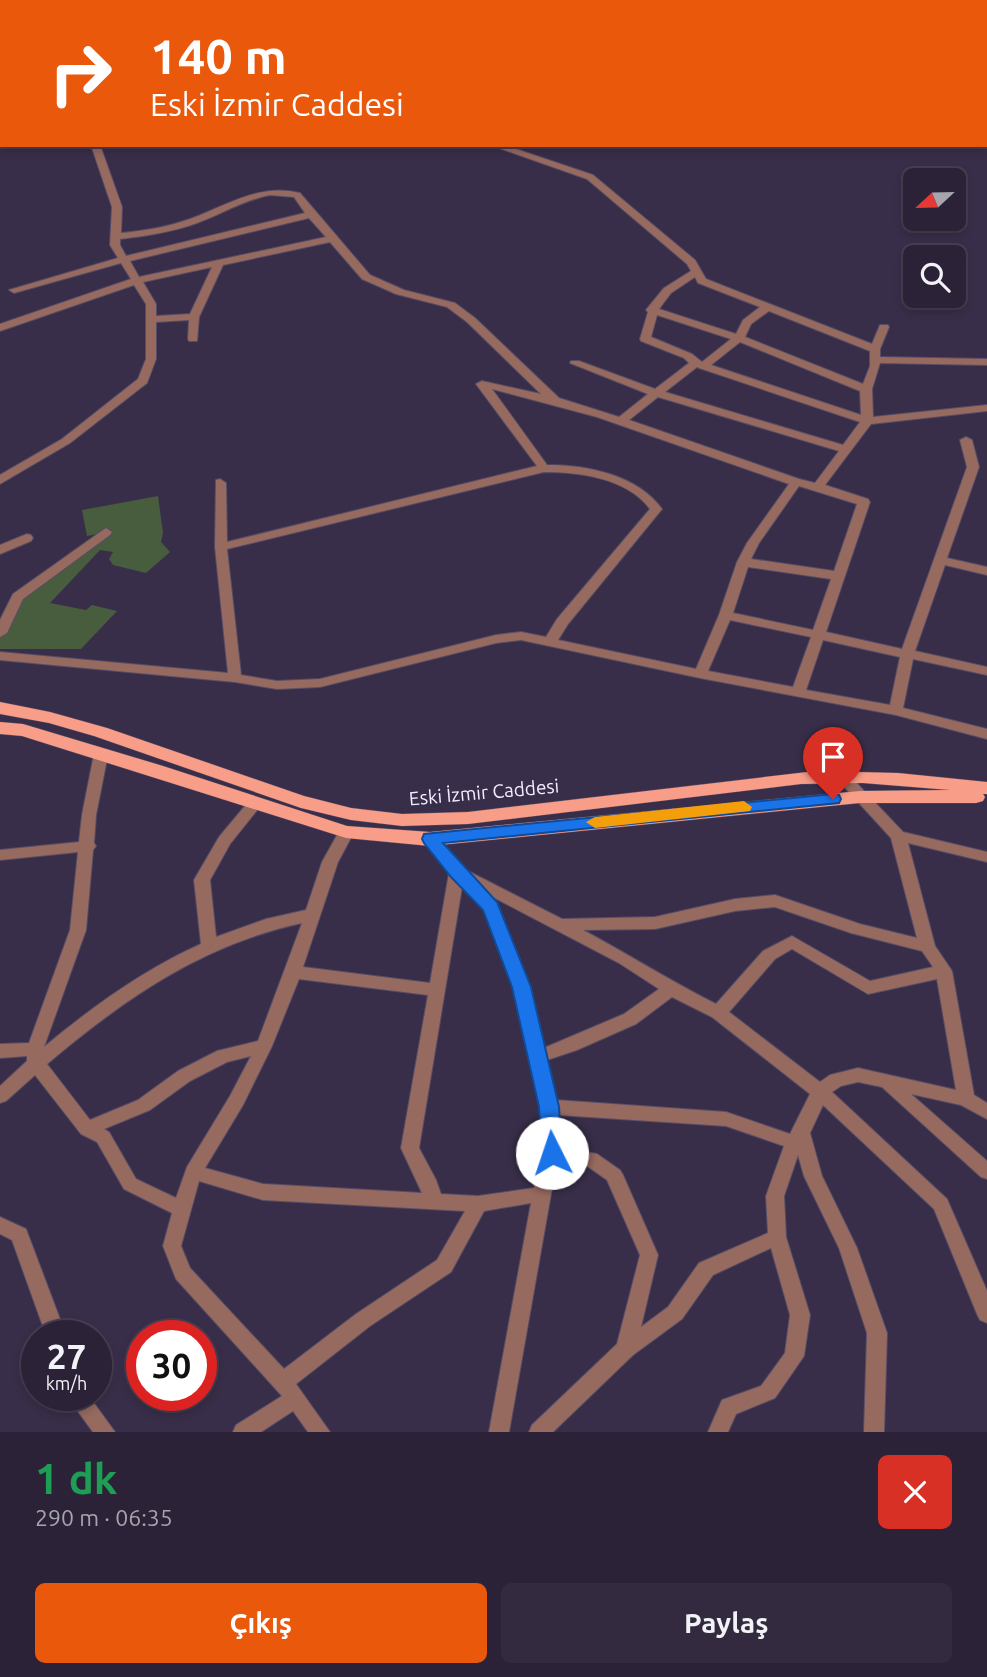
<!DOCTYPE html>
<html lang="tr">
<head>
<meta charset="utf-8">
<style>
	:root { --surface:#2b2237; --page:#332a3f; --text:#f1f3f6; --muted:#a6a4ad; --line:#473f52; --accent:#ea580c }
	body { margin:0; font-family:Ubuntu,sans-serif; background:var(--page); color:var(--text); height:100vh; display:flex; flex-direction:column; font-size:26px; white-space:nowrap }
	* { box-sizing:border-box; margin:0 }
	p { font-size:23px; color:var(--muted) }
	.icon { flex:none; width:38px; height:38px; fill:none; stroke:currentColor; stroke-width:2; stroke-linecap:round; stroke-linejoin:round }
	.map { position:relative; height:1432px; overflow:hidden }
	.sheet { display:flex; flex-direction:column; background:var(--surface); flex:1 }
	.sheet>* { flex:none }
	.banner { position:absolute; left:0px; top:0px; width:987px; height:147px; box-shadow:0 4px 10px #0003,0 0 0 2px var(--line); background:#ea580c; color:#fff; overflow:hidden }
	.needle { width:46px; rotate:248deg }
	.fabs { position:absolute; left:903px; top:168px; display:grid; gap:14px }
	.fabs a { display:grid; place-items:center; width:63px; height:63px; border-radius:10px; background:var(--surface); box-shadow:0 4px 10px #0003,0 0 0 2px var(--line); font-size:35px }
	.speed { position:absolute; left:21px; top:1320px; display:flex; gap:14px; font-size:35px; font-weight:700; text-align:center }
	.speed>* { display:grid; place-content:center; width:91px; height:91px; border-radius:50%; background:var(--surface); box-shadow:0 4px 10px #0003,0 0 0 2px var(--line); line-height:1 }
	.speed small { font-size:18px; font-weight:400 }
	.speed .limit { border:10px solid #d22; background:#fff; color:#111 }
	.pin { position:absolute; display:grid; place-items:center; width:60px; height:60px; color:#fff; margin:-72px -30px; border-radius:50% 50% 50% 0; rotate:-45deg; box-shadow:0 0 7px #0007 }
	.pin .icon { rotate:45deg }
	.me { position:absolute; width:77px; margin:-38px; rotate:356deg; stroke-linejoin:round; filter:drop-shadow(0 0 5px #0008) }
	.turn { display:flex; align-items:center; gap:24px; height:147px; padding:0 35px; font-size:32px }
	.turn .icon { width:91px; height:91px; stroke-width:2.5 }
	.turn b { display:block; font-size:49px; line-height:60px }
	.round { display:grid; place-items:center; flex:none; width:74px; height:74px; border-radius:10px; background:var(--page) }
	.summary { display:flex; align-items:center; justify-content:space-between; height:119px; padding:0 35px }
	h1 { font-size:42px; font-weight:700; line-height:52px; color:#1e9e55 }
	.cta { display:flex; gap:14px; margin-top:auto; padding:14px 35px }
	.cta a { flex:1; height:80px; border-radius:10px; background:var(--accent); color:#fff; font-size:28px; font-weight:700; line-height:80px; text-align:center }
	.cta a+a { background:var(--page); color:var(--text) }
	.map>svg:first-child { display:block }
</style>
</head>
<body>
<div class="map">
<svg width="987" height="1432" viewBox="0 0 987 1432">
	<rect width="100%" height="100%" fill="#392e49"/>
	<polygon fill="#485c3e" points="158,496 163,533 161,542 170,552 146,573 113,565 109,559 113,552 100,550 50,603 86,610 92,605 117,611 81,649 0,649 0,633 18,597 104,533 87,536 82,510"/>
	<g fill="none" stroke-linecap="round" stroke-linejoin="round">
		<defs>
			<g id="street">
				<polygon points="16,0 24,0 25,2 17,2"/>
				<polygon points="77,0 85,0 86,2 78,2"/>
				<polygon points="130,0 138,0 139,2 131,2"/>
				<polygon points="186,0 194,0 195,2 187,2"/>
				<rect x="0" y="22" width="2" height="4"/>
				<rect x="0" y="67" width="2" height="6"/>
				<path d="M91 145H100L122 207 121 233C144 231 168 227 190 219 228 205 259 183 300 193L370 275 404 290 455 303 475 318 559 398 619 417 648 394 570 363 571 361H579L655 389 689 363 684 358 641 341 640 339 648 312 646 310 664 288 691 271 687 264 587 179 490 145H504L593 175 695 260 706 279 872 344 880 325H888L889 327 880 349V357L987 359V365L880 363 872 389 873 417 987 405V411L871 424 825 485 868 499 870 502 826 632 902 649 967 467 960 440 966 437 972 440 979 467 947 558 987 567V575L945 565 915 651 987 667V675L913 659 903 708 987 729V739L896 715 700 678 521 640 496 643 320 687 277 689 235 682 0 660V652L228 673 215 547 216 480 220 479 226 483 227 542 537 466 476 384 482 381 541 394 467 322 447 307 396 294 362 279 330 242 223 265 199 317 197 341H189L188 339 189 320 156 322V359L147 383 70 443 0 484V475L62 439 138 379 146 359V304L134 285 0 331V324L131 279 121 263 14 293 9 290 118 258 110 245 112 207ZM270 195 294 197 305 213 126 256 120 245V239C146 236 172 232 197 223 222 214 244 200 270 195ZM309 218 326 237 139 277 130 261ZM212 267 190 314 156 316V304L143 282ZM695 277 698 283 760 307 743 320 736 334 659 309 671 293ZM769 311 870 351V366L863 384 745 337 751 324ZM657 315 731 339 702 362 692 354 651 337ZM740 342 860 391 861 415 711 365ZM697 367 699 368 860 422 843 445 665 392ZM492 389 597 417 789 484 747 543 737 562 719 615 696 669 558 640 568 624 662 509C637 475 588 465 547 465ZM658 397 839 451 815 483 799 479 629 420ZM544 472C579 472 627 478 650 509L557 619 546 637 521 632 496 635 320 679 277 681 241 675 227 549ZM799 486 857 504 834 571 751 559 759 543ZM748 567 831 579 813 630 733 613ZM730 620 811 637 793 687 708 671ZM823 640 900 657 890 705 806 690Z"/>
				<polygon points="106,528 112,532 110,535 23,599 7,633 0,637 0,620 13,594"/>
				<polygon points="27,534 31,535 33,538 31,541 0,554 0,545"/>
				<path d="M101 749 108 754 96 815 94 843 96 846 93 850 86 930 44 1047C92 1007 143 970 201 944L194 880 219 837 250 800 255 799 262 804 230 844 210 880 216 937 266 919 306 910 322 862 341 828H351L354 832 338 862 303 967 430 983 449 873 422 839 425 835H435L462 868 562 919 655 917 735 899 775 895 860 924 917 938 891 838 838 780 836 777 838 774H848L903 832 987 852V862L908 843 935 946 952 971 974 1095 987 1103V1119L961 1105 911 1094 987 1161V1179L981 1177 882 1087 858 1082 841 1086 832 1092 947 1199 987 1291V1323L980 1320 977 1314 934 1209 823 1105 810 1133 822 1176 857 1248 887 1333 884 1432H864L867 1333 839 1248 804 1176 798 1155 784 1196 786 1237 810 1315 804 1356 775 1398 736 1414 728 1432H708L722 1400 761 1386 785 1353 790 1315 771 1248 713 1275 682 1319 633 1355 553 1432H529L532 1425 617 1344 640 1255 607 1180 587 1166 559 1161 551 1194 509 1432H489L531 1203 484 1211 451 1272 370 1326 296 1384 330 1432H308L293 1411 261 1432H233L236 1425 282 1396 176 1279 163 1246 172 1213 124 1189 97 1142 81 1134 35 1075 6 1101 0 1103V1086L27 1061V1056L0 1058V1044L29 1043 70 930 78 852 0 860V850L79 842 82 815 94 754ZM462 887 484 910 513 987 540 1107 543 1153 534 1188 478 1196 441 1194 436 1180 419 1148ZM489 895 619 963 659 989 624 1014 544 1048 529 987 499 907ZM775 907 851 933 922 951 933 967 870 981 792 936 763 951 716 1004C670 981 628 954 583 930L655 929 735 911ZM302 923 258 1041 217 1051 178 1071 138 1100 90 1120 47 1064C124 999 201 945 302 923ZM792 949 868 994 937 979 956 1090 858 1068 830 1075 820 1082 729 1012 775 959ZM299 979 428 995 401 1148 422 1193 263 1184 205 1168 243 1105 272 1046ZM672 997 712 1017 810 1094 790 1134 726 1112 556 1100 547 1060 577 1050 636 1024ZM251 1056 230 1096 187 1167 176 1198 136 1179 109 1132 104 1129 150 1110 190 1081 227 1062ZM558 1115 726 1126 784 1146 766 1196 768 1233 699 1263 668 1307 641 1327 658 1255 623 1175 620 1170 597 1154 561 1147ZM199 1181 263 1200 465 1211 437 1260 356 1314 284 1369 190 1268 181 1246Z"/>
				<polygon points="0,1217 26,1229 66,1335 46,1335 12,1240 0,1234"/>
				<polygon points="66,1395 88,1395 115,1432 93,1432"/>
			</g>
			<polygon id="primary" points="0,702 50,712 107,728 304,796 351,808 402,814 468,812 816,771 898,773 987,782 987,794 983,794 985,797 983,801 976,803 860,803 430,846 346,838 22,736 0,734 0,722 23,724 163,766 347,826 430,832 860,791 950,790 863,783 801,784 468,824 402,826 351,820 301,808 94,736 49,723 0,714"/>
		</defs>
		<use href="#street" stroke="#574d66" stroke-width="2"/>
		<use href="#primary" stroke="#574d66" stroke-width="1"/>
		<use href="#street" fill="#976a5f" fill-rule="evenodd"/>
		<use href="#primary" fill="#f89d87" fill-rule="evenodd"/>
	</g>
	<polygon fill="#1a73e8" stroke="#114b97" stroke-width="2" points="833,794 839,795 841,799 839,803 443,843 497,902 531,987 559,1107 562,1153 559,1159 552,1162 545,1159 542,1153 539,1107 512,987 483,910 451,877 424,843 422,839 424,834"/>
	<polygon fill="#f59e0b" points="744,801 752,807 750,811 595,828 586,822 595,817"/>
	<g text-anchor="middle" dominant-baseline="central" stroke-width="7" stroke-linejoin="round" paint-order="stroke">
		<g font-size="19" fill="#f3edff" stroke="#392e49">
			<text transform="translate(484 792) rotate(-5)">Eski İzmir Caddesi</text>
		</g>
	</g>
</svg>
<div class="fabs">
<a><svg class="needle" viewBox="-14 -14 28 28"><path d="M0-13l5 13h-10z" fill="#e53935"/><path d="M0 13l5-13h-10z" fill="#a6a4ad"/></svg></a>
<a><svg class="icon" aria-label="search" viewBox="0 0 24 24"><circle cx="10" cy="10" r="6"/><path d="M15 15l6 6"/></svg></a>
</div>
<div class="speed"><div>27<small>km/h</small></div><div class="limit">30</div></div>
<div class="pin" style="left:833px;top:799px;background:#d93025"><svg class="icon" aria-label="arrive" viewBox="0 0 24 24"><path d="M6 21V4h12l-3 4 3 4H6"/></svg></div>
<svg class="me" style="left:552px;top:1153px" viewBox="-20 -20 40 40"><circle r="19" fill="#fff"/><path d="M0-13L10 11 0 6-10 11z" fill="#1a73e8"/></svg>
<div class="banner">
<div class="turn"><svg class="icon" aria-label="right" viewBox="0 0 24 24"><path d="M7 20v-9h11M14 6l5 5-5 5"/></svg><div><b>140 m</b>Eski İzmir Caddesi</div></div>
</div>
</div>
<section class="sheet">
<div class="summary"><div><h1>1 dk</h1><p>290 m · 06:35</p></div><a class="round" style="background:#d93025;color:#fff"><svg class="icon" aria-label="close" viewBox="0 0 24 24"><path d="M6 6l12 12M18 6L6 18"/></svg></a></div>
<div class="cta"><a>Çıkış</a><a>Paylaş</a></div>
</section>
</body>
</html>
